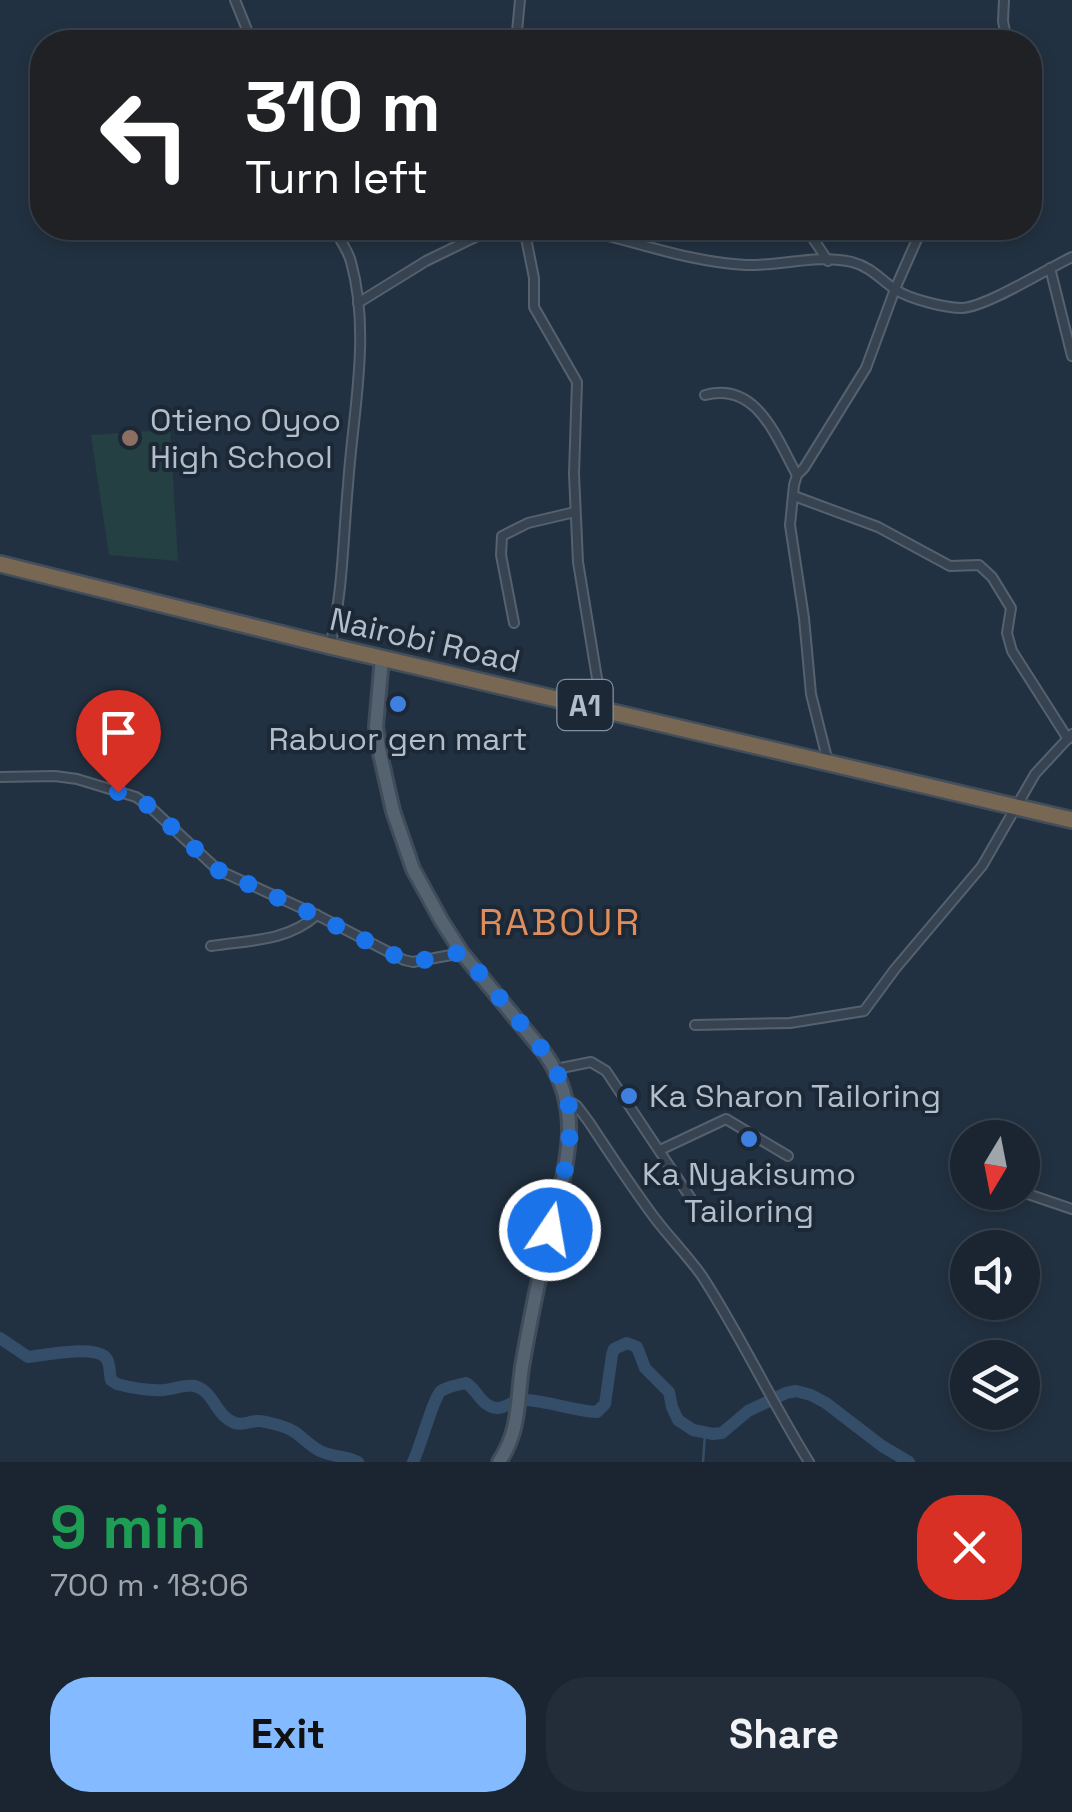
<!DOCTYPE html>
<html lang="en">
<head>
<meta charset="utf-8">
<style>
	:root { --surface:#1a2531; --page:#232d39; --text:#f1f3f6; --muted:#9fa5ab; --line:#38424d; --accent:#84baff }
	body { margin:0; font-family:"Space Grotesk",sans-serif; background:var(--page); color:var(--text); height:100vh; display:flex; flex-direction:column; font-size:38px; white-space:nowrap }
	* { box-sizing:border-box; margin:0 }
	p { font-size:32px; color:var(--muted) }
	.icon { flex:none; width:55px; height:55px; fill:none; stroke:currentColor; stroke-width:2; stroke-linecap:round; stroke-linejoin:round }
	.map { position:relative; height:1462px; overflow:hidden }
	.panel { display:flex; flex-direction:column; background:var(--surface); flex:1 }
	.panel>* { flex:none }
	.top-card { position:absolute; left:30px; top:30px; width:1012px; height:210px; border-radius:40px; box-shadow:0 5px 15px #0003,0 0 0 2px var(--line); background:#202124; color:#fff; overflow:hidden }
	.needle { width:65px; rotate:190deg }
	.controls { position:absolute; left:950px; top:1120px; display:grid; gap:20px }
	.controls a { display:grid; place-items:center; width:90px; height:90px; border-radius:50%; background:var(--surface); box-shadow:0 5px 15px #0003,0 0 0 2px var(--line); font-size:50px }
	.pin { position:absolute; display:grid; place-items:center; width:85px; height:85px; color:#fff; margin:-102px -42px; border-radius:50% 50% 50% 0; rotate:-45deg; box-shadow:0 0 10px #0007 }
	.pin .icon { rotate:45deg }
	.me { position:absolute; width:110px; margin:-55px; rotate:12deg; stroke-linejoin:round; filter:drop-shadow(0 0 8px #0008) }
	.turn { display:flex; align-items:center; gap:35px; height:210px; padding:0 50px; font-size:45px }
	.turn .icon { width:130px; height:130px; stroke-width:2.5 }
	.turn b { display:block; font-size:70px; line-height:85px }
	.round { display:grid; place-items:center; flex:none; width:105px; height:105px; border-radius:40px; background:var(--page) }
	.overview { display:flex; align-items:center; justify-content:space-between; height:170px; padding:0 50px }
	h1 { font-size:60px; font-weight:700; line-height:75px; color:#1e9e55 }
	.primary-button { display:flex; gap:20px; margin-top:auto; padding:20px 50px }
	.primary-button a { flex:1; height:115px; border-radius:40px; background:var(--accent); color:#111; font-size:40px; font-weight:700; line-height:115px; text-align:center }
	.primary-button a+a { background:var(--page); color:var(--text) }
	.map>svg:first-child { display:block }
</style>
</head>
<body>
<div class="map">
<svg width="1072" height="1462" viewBox="0 0 1072 1462">
	<rect width="100%" height="100%" fill="#223141"/>
	<polygon fill="#254042" points="170,430 178,561 109,555 91,435"/>
	<g fill="none" stroke-linecap="round" stroke-linejoin="round">
		<polyline stroke="#344e69" stroke-width="2.5" points="703,1462 705,1433"/>
		<g stroke="#344e69" stroke-width="12">
			<path d="M0 1338 28 1357C45 1355 90 1346 104 1356 111 1361 109 1373 111 1380L117 1384C132 1388 149 1391 164 1390 175 1389 185 1384 195 1386 215 1392 215 1416 235 1423 244 1426 249 1421 258 1421 265 1421 274 1424 281 1426 298 1430 305 1443 320 1451 332 1457 346 1456 358 1462"/>
			<path d="M413 1462C420 1448 434 1396 441 1391 448 1386 458 1385 466 1383 476 1389 479 1400 488 1405 502 1414 511 1399 525 1400 550 1401 573 1411 597 1412L605 1404 612 1355 614 1349 627 1343 637 1347 645 1368 669 1392 672 1407 678 1420 693 1430 713 1434 722 1433 748 1411 786 1393 796 1391 811 1395 826 1403 882 1446 909 1462"/>
		</g>
		<defs>
			<g id="street">
				<polyline points="235,0 252,42"/>
				<polyline points="1004,0 1003,21 1007,42"/>
				<polyline points="516,42 520,0"/>
				<polyline points="524,228 534,278 534,307 577,382 574,474 578,562 602,709"/>
				<path d="M575 228C632 240 687 262 746 265 780 266 818 254 852 262 871 267 880 279 896 290 910 299 945 308 962 308 986 307 1047 269 1072 257"/>
				<polyline points="806,228 828,261"/>
				<polyline points="1050,268 1072,356"/>
				<polyline points="358,303 426,261 494,228"/>
				<path d="M705 395C757 381 776 437 797 475"/>
				<polyline points="794,496 878,527 950,566 979,565 992,577 1011,608 1007,633 1012,651 1068,739"/>
				<polyline points="514,623 501,555 502,536 528,523 575,512"/>
				<path d="M330 646C343 593 343 539 348 485 353 411 371 334 351 262 348 250 339 238 333 228"/>
				<polyline points="828,762 811,694 804,618 790,525 794,485 797,475 804,468 866,368 895,289 922,228"/>
				<polyline points="0,777 55,776 77,779 136,797 149,806 218,870 317,915 404,960 413,962 462,953"/>
				<path d="M211 946C249 940 286 942 317 915"/>
				<polyline points="695,1025 790,1023 864,1011 895,969 982,866 1035,774 1072,734"/>
				<polyline points="556,1069 591,1062 606,1071 700,1212"/>
				<path d="M568 1100 577 1106 589 1122C610 1154 631 1186 654 1217 669 1237 687 1255 702 1276 741 1336 771 1401 809 1462"/>
				<polyline points="660,1150 726,1119 788,1156"/>
				<polyline points="1022,1192 1072,1209"/>
			</g>
			<path id="primary" d="M382 658 376 726 379 749 393 811 413 869 441 920 462 953 546 1055C562 1079 570 1104 569 1134 567 1177 552 1220 543 1261 535 1296 528 1332 522 1367 517 1402 520 1431 499 1462"/>
			<polyline id="highway" points="0,564 330,646 1072,820"/>
		</defs>
		<use href="#street" stroke="#55616e" stroke-width="12"/>
		<use href="#primary" stroke="#404c59" stroke-width="18"/>
		<use href="#highway" stroke="#424e5b" stroke-width="20"/>
		<use href="#street" stroke="#374350" stroke-width="8"/>
		<use href="#primary" stroke="#556270" stroke-width="12"/>
		<use href="#highway" stroke="#776753" stroke-width="15"/>
	</g>
	<g fill="none" stroke-linecap="round" stroke-linejoin="round">
		<path stroke="#1a73e8" stroke-width="18" stroke-dasharray="0 32.4" d="M118 792 136 797 149 806 218 870 317 916 404 960 414 962 462 952 546 1054C555 1068 562 1082 567 1097 577 1134 560 1193 550 1230"/>
	</g>
	<circle fill="#8d6e63" stroke="#1c2835" stroke-width="4" cx="130" cy="438" r="10"/>
	<g fill="#3f7fe0" stroke="#1c2835" stroke-width="4">
		<circle cx="398" cy="704" r="10"/>
		<circle cx="629" cy="1096" r="10"/>
		<circle cx="749" cy="1139" r="10"/>
	</g>
	<g text-anchor="middle" dominant-baseline="central" stroke-width="8" stroke-linejoin="round" paint-order="stroke">
		<rect fill="#1c2835" stroke="#86919e" stroke-width="2.5" x="557.5" y="680" width="55" height="50" rx="8"/>
		<g font-size="30" font-weight="bold" fill="#b3becb">
			<text x="585" y="705">A1</text>
		</g>
		<g font-size="32" fill="#b3becb" stroke="#1c2835" text-anchor="start">
			<text x="150" y="420">Otieno Oyoo<tspan x="150" dy="37">High School</tspan></text>
			<text x="398" y="739" text-anchor="middle">Rabuor gen mart</text>
			<text x="649" y="1096">Ka Sharon Tailoring</text>
			<text x="749" y="1174" text-anchor="middle">Ka Nyakisumo<tspan x="749" dy="37">Tailoring</tspan></text>
		</g>
		<g font-size="32" fill="#b3becb" stroke="#1c2835">
			<text transform="translate(425 640) rotate(13)">Nairobi Road</text>
		</g>
		<g font-size="38" letter-spacing="2.5" fill="#de8d5b" stroke="#1c2835">
			<text x="560" y="922">RABOUR</text>
		</g>
	</g>
</svg>
<div class="controls">
<a><svg class="needle" viewBox="-14 -14 28 28"><path d="M0-13l5 13h-10z" fill="#e53935"/><path d="M0 13l5-13h-10z" fill="#9fa5ab"/></svg></a>
<a><svg class="icon" aria-label="sound" viewBox="0 0 24 24"><path d="M4 9h4l5-4v14l-5-4H4zM17 9q2 3 0 6"/></svg></a>
<a><svg class="icon" aria-label="layers" viewBox="0 0 24 24"><path d="M12 4l9 5-9 5-9-5zM3 14l9 5 9-5"/></svg></a>
</div>
<div class="pin" style="left:118px;top:792px;background:#d93025"><svg class="icon" aria-label="arrive" viewBox="0 0 24 24"><path d="M6 21V4h12l-3 4 3 4H6"/></svg></div>
<svg class="me" style="left:550px;top:1230px" viewBox="-20 -20 40 40"><circle r="17" fill="#1a73e8" stroke="#fff" stroke-width="3"/><path d="M0-11L8 9 0 5-8 9z" fill="#fff"/></svg>
<div class="top-card">
<div class="turn"><svg class="icon" aria-label="left" viewBox="0 0 24 24"><path d="M17 20v-9H6M10 6l-5 5 5 5"/></svg><div><b>310 m</b>Turn left</div></div>
</div>
</div>
<section class="panel">
<div class="overview"><div><h1>9 min</h1><p>700 m · 18:06</p></div><a class="round" style="background:#d93025;color:#fff"><svg class="icon" aria-label="close" viewBox="0 0 24 24"><path d="M6 6l12 12M18 6L6 18"/></svg></a></div>
<div class="primary-button"><a>Exit</a><a>Share</a></div>
</section>
</body>
</html>
